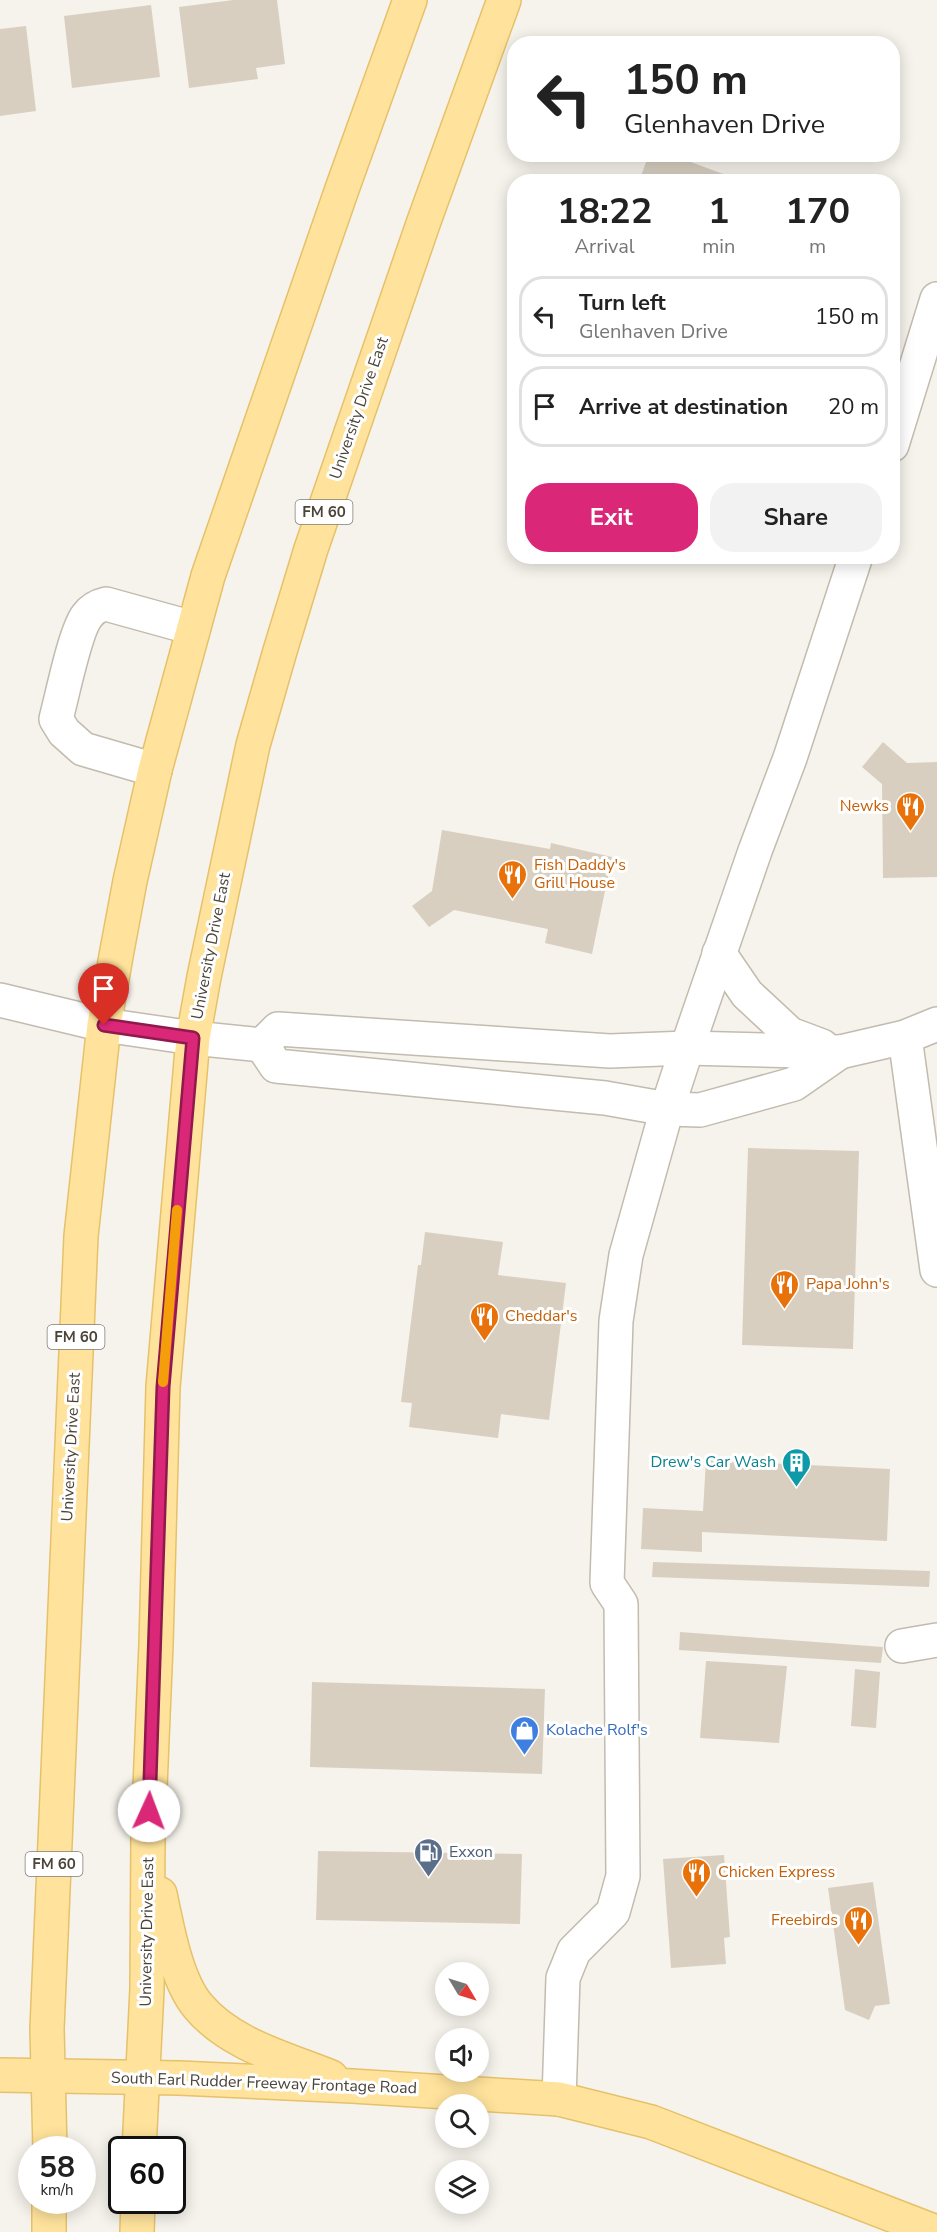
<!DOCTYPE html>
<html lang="en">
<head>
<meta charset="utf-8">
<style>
	:root { --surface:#fff; --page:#f2f2f2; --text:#222; --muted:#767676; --line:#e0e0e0; --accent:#db2777 }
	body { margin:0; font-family:"Nunito Sans",sans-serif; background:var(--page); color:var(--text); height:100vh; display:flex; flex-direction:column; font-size:22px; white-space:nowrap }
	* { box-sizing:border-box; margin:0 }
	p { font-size:20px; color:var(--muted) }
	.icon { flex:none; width:33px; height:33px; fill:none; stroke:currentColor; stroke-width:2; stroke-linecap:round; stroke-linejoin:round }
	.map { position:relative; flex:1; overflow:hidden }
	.sheet { position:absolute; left:507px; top:174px; width:393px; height:390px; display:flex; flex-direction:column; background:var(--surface); border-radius:24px; box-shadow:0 3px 15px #0003 }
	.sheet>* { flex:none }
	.hud { position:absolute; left:507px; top:36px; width:393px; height:126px; border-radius:24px; box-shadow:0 3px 15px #0003; background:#fff; color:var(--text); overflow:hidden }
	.needle { width:39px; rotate:128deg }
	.fabs { position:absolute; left:435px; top:1962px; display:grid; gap:12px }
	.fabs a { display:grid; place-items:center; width:54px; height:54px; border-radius:50%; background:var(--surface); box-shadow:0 3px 15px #0003; font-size:30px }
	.speed { position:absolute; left:18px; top:2136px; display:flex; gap:12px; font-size:30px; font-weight:700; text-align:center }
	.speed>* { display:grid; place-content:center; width:78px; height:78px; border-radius:50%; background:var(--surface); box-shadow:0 3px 15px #0003; line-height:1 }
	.speed small { font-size:15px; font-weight:400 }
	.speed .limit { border:3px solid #111; border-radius:9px; background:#fff; color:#111 }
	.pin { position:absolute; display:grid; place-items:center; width:51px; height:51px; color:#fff; margin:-62px -26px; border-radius:50% 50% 50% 0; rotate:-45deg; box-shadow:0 0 6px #0007 }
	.pin .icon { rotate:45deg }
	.me { position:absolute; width:66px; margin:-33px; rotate:2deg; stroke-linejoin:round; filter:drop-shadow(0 0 4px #0008) }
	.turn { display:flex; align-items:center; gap:21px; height:126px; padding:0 18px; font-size:27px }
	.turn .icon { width:78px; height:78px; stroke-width:2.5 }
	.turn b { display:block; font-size:42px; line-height:51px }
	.eta { display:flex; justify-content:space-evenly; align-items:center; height:102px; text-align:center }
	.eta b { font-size:36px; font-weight:700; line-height:42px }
	.primary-button { display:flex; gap:12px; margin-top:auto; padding:12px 18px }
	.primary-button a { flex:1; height:69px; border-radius:24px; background:var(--accent); color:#fff; font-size:24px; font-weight:700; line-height:69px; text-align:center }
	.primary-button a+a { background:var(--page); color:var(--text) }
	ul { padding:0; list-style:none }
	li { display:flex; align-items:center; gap:18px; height:81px; margin:0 12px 9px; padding:0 6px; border:3px solid var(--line); border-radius:24px }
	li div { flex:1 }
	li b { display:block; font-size:22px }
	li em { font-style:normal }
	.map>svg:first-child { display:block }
</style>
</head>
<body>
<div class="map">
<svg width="937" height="2232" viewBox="0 0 937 2232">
	<rect width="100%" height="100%" fill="#f6f3ec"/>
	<g fill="#d8cfc1">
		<polygon points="233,0 277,0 285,64 256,68 258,79 189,88 179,7"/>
		<polygon points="151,5 160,77 72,88 64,16"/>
		<polygon points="26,26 36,111 0,116 0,29"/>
		<polygon points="649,154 669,154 745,182 613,182 641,176"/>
		<polygon points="883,742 907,763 937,762 937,877 883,878 882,784 862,767"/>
		<polygon points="442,830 550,849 551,843 612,857 592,954 545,943 548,929 454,910 429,927 412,906 432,891"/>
		<polygon points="748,1148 859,1151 853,1349 742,1345"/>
		<polygon points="425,1232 503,1242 498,1275 566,1283 549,1420 501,1414 498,1438 409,1427 412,1403 401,1402 418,1265 421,1265"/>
		<polygon points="706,1460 890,1469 887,1541 702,1532 702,1552 641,1549 643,1508 703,1511"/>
		<polygon points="653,1562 930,1571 929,1587 652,1577"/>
		<polygon points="680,1632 883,1647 881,1663 679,1650"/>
		<polygon points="706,1661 787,1666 779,1743 700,1738"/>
		<polygon points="855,1669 880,1672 876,1728 851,1726"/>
		<polygon points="312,1682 545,1689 542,1774 310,1767"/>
		<polygon points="318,1851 522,1854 520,1924 316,1920"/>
		<polygon points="724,1855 730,1937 724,1938 726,1964 671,1968 663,1859"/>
		<polygon points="873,1882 890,2004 875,2006 869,2020 845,2010 828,1888"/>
	</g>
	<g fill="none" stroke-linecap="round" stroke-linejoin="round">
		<defs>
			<g id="minor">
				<polyline points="892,445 937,299"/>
				<path d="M155 770 83 749 64 732 56 719C62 697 75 631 87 616 92 609 97 606 106 604L193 628"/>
				<polyline points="719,953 747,994 790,1034 822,1046"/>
				<polyline points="0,1000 104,1025 193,1038 262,1045"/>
				<polyline points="905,1037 937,1270"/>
				<polyline points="262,1045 278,1029 610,1051 687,1048 840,1052 905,1037 937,1024"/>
				<polyline points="262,1045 276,1066 605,1098 667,1109 700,1110 794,1084 840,1052"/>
				<polyline points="902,1646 937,1640"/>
				<polyline points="559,2099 563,1978 574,1951 613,1912 623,1876 621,1604 607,1583 616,1321 626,1255 667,1109 687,1048 755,851 790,758 856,556"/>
			</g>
			<g id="major">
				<path d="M160 1894C167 1927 176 1980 198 2006 230 2045 287 2059 331 2077"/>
				<polyline points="0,2075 179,2078 352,2086 559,2099 651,2122 936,2232"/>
				<polyline points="50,2150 47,2029 81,1236 104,1025 116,956 130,881 155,770 208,576 342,189 410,0"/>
				<polyline points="139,2150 147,1989 148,1835 156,1644 163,1387 193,1038 204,977 253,745 280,651 311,549 424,221 504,0"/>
				<polyline points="49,2232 49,2200"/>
				<polyline points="137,2232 138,2200"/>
			</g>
		</defs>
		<use href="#minor" stroke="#c2bbae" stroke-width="36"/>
		<use href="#major" stroke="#e6c16a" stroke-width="36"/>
		<use href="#minor" stroke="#fff" stroke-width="33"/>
		<use href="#major" stroke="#ffe39c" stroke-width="33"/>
	</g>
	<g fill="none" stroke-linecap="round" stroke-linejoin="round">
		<defs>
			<polyline id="route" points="104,1025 193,1038 163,1387 149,1811"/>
		</defs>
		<use href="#route" stroke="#8e194d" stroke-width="15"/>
		<use href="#route" stroke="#db2777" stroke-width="10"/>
		<polyline stroke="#f59e0b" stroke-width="10" points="163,1382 177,1210"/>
	</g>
	<defs>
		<symbol id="restaurant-pin" viewBox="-11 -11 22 30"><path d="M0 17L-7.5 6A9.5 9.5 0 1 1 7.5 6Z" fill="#e8710a" stroke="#fff"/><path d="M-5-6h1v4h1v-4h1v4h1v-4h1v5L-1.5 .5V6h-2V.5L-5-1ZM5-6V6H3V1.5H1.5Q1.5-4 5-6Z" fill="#fff"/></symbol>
		<symbol id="building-pin" viewBox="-11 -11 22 30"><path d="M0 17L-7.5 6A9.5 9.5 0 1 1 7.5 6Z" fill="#0f9aa8" stroke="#fff"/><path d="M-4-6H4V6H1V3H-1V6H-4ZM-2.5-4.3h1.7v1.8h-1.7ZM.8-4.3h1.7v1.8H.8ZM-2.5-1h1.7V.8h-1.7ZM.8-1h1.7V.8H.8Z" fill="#fff"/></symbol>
		<symbol id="shop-pin" viewBox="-11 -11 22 30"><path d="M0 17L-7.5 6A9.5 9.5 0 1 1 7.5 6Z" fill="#3f7fe0" stroke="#fff"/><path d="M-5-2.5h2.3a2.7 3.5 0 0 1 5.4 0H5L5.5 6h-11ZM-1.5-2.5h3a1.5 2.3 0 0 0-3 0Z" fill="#fff"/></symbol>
		<symbol id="fuel-pin" viewBox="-11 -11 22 30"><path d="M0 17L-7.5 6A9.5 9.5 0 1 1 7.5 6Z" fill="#5c6f8a" stroke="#fff"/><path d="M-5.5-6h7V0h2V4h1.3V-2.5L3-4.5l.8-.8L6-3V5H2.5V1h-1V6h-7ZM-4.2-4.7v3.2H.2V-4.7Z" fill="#fff"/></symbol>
	</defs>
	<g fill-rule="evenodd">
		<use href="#restaurant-pin" x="894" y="790" width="33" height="45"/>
		<use href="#restaurant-pin" x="496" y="858" width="33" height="45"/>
		<use href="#restaurant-pin" x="768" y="1268" width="33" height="45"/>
		<use href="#restaurant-pin" x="468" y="1300" width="33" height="45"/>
		<use href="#building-pin" x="780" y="1446" width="33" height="45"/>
		<use href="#shop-pin" x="508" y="1714" width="33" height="45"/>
		<use href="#fuel-pin" x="412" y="1836" width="33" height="45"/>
		<use href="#restaurant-pin" x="680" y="1856" width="33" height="45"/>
		<use href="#restaurant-pin" x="842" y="1904" width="33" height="45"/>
	</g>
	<g text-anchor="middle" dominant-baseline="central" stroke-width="6" stroke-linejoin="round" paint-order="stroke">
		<g fill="#fff" stroke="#817c74" stroke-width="1.5">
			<rect x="295.5" y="500" width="57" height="24" rx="4.5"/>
			<rect x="47.5" y="1325" width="57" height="24" rx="4.5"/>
			<rect x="25.5" y="1852" width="57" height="24" rx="4.5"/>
		</g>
		<g font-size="15" font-weight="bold" fill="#4b4439">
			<text x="324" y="512">FM 60</text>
			<text x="76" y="1337">FM 60</text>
			<text x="54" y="1864">FM 60</text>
		</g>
		<g font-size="16" fill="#4b4439" stroke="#fff">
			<text transform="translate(359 408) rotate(-71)">University Drive East</text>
			<text transform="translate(211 946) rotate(-79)">University Drive East</text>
			<text transform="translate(71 1447) rotate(-87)">University Drive East</text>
			<text transform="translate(147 1932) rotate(-89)">University Drive East</text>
			<text transform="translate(264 2083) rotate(2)">South Earl Rudder Freeway Frontage Road</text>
		</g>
		<g font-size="16" fill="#c56008" stroke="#fff" text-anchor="start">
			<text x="889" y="806" text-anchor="end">Newks</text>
			<text x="534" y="865">Fish Daddy's<tspan x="534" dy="18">Grill House</tspan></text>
			<text x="806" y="1284">Papa John's</text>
			<text x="505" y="1316">Cheddar's</text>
			<text x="718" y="1872">Chicken Express</text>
			<text x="838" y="1920" text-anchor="end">Freebirds</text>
		</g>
		<g font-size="16" fill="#0d838f" stroke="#fff" text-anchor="end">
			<text x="776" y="1462">Drew's Car Wash</text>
		</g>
		<g font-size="16" fill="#366cbe" stroke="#fff" text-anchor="start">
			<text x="546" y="1730">Kolache Rolf's</text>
		</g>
		<g font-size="16" fill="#4e5e75" stroke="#fff" text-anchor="start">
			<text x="449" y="1852">Exxon</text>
		</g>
	</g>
</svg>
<div class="fabs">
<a><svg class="needle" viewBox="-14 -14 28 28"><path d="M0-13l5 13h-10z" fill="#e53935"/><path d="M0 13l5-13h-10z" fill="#767676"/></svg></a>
<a><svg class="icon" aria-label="sound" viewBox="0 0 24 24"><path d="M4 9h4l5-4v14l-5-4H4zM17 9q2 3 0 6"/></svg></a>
<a><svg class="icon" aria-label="search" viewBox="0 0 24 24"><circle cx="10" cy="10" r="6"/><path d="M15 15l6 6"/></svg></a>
<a><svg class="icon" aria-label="layers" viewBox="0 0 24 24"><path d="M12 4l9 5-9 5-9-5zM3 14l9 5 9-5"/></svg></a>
</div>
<div class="speed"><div>58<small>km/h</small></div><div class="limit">60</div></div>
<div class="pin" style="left:104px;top:1025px;background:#d93025"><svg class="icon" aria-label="arrive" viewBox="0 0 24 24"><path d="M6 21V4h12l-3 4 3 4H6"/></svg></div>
<svg class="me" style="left:149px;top:1811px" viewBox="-20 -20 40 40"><circle r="19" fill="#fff"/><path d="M0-13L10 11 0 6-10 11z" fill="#db2777"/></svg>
<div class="hud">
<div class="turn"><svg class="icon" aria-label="left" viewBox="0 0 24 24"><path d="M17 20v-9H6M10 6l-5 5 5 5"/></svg><div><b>150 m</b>Glenhaven Drive</div></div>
</div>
<section class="sheet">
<div class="eta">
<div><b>18:22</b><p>Arrival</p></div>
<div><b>1</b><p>min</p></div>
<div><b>170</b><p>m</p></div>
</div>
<ul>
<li><svg class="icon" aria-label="left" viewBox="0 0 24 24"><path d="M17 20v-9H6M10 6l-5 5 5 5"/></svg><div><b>Turn left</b><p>Glenhaven Drive</p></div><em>150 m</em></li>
<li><svg class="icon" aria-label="arrive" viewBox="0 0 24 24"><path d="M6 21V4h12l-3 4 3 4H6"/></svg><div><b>Arrive at destination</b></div><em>20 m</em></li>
</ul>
<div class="primary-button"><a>Exit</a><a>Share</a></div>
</section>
</div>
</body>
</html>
